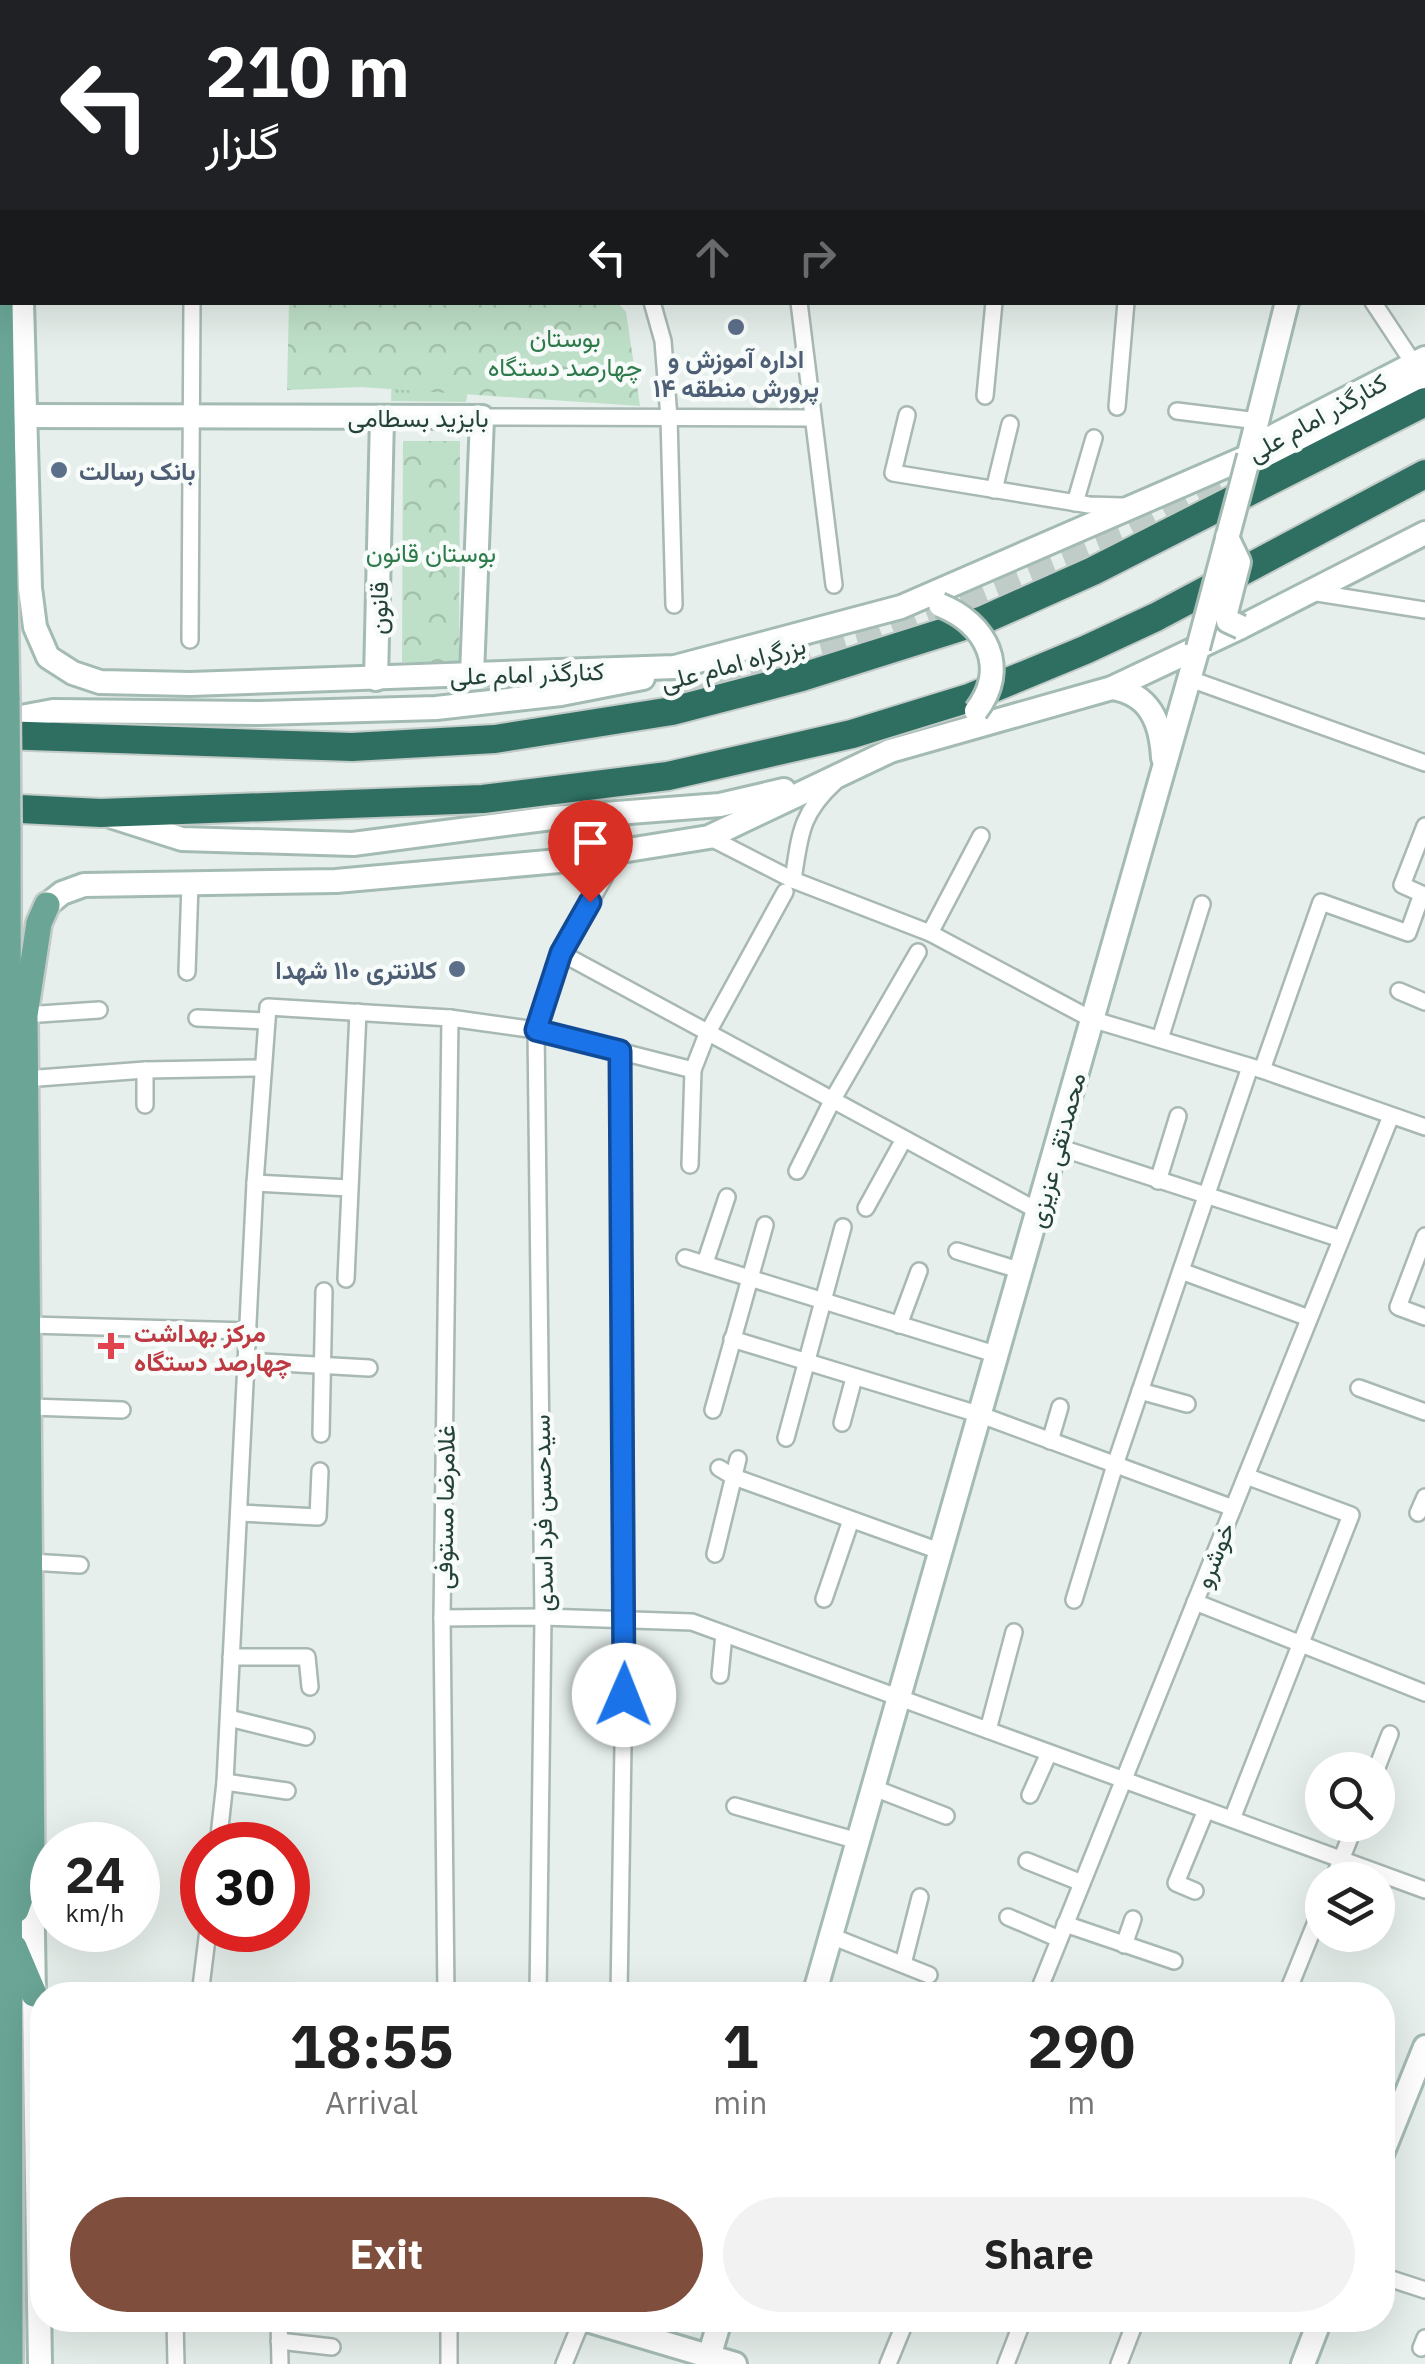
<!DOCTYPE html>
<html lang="en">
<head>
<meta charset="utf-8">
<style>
	:root { --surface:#fff; --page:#f2f2f2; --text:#222; --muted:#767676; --accent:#804e3d }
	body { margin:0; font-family:"IBM Plex Sans",Vazirmatn,sans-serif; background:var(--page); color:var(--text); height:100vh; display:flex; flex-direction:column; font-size:38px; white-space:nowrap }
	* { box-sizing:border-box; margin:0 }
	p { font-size:32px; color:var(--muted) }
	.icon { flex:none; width:55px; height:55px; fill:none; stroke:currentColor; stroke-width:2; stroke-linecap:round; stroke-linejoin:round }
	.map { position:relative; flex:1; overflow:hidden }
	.drawer { position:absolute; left:30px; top:1982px; width:1365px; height:350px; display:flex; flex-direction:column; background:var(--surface); border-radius:40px; box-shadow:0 10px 40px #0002 }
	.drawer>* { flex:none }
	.guide { position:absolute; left:0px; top:0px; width:1425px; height:305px; box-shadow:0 10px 40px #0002; background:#202124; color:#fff; overflow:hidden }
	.controls { position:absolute; left:1305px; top:1752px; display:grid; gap:20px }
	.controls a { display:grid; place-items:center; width:90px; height:90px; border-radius:50%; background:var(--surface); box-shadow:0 10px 40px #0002; font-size:50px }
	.speed { position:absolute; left:30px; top:1822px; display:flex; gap:20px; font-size:50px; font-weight:700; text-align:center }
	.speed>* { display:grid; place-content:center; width:130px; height:130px; border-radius:50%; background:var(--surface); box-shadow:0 10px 40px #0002; line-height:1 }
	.speed small { font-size:25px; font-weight:400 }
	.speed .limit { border:15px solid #d22; background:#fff; color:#111 }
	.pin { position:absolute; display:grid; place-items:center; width:85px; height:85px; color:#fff; margin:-102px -42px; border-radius:50% 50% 50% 0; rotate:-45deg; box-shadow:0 0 10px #0007 }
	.pin .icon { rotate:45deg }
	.me { position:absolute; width:110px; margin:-55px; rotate:1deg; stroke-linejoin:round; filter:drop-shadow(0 0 8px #0008) }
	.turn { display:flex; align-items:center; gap:35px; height:210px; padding:0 40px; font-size:45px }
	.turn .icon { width:130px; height:130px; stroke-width:2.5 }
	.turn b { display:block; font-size:70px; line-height:85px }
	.lanes { display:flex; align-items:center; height:95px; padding:0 40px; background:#0003; justify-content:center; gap:50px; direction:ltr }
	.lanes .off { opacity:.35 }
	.eta { display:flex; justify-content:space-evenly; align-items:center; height:170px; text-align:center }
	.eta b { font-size:60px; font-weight:700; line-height:70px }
	.action { display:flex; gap:20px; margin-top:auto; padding:20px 40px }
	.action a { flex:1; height:115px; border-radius:60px; background:var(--accent); color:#fff; font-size:40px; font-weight:700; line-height:115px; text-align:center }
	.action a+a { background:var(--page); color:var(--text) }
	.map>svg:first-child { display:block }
</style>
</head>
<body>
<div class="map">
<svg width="1425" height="2364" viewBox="0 0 1425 2364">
	<defs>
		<pattern id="grass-tufts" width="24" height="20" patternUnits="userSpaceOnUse" patternTransform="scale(2.5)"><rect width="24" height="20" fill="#bfe0c8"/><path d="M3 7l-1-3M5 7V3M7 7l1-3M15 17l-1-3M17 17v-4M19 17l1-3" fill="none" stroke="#a4c1ad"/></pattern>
		<pattern id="forest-crowns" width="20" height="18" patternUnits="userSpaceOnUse" patternTransform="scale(2.5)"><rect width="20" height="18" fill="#bfe0c8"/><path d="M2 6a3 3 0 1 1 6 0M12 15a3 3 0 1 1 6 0" fill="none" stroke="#a4c1ad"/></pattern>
	</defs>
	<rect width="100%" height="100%" fill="#e6efeb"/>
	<polygon fill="url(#grass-tufts)" points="392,376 470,379 466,402 391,401"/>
	<g fill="url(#forest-crowns)">
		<polygon points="617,302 626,312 640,406 361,387 287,390 289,303"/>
		<polygon points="403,441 460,441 459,662 402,662"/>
	</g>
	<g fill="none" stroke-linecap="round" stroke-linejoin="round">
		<polyline stroke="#bfccc8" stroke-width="25" stroke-dasharray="25 12" stroke-linecap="butt" points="685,703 746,667 877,632 1129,531 1260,463"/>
		<defs>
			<g id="street">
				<polyline points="421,0 421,2"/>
				<polyline points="193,2 193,0"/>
				<polyline points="281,2 281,0"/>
				<polyline points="614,2 614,0"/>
				<polyline points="881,2 881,0"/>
				<polyline points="1011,2 1011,0"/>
				<polyline points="1219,2 1238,1"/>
				<polyline points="1337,2 1337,0"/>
				<polyline points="1422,99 1425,99"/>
				<polyline points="1422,134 1425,135"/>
				<polyline points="652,302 663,341 669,418 674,605"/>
				<polyline points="799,302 834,585"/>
				<polyline points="1373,302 1414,364"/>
				<polyline points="985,396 994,302"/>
				<polyline points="1117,407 1126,302"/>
				<polyline points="1177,411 1258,421"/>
				<polyline points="907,415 893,473 1089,505 1123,506"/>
				<polyline points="482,417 811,418"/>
				<polyline points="994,490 1010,424"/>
				<polyline points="1075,503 1094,438"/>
				<polyline points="1311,592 1425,610"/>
				<polyline points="190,640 192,302"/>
				<polyline points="1190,679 1425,763"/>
				<polyline points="709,837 793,880 930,933 1091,1019 1262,1070 1425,1127"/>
				<path d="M793 880C800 835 800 814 835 782"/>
				<polyline points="930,933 981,836"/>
				<polyline points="561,953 1040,1212"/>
				<polyline points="187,972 190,884"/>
				<polyline points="1399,991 1425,1002"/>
				<polyline points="25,1015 99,1010"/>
				<polyline points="197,1018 266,1021"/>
				<polyline points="1160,1039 1202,904"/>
				<polyline points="1262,1070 1321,902 1408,933 1422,894 1402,885 1425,826"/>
				<polyline points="25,1079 145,1070 262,1068"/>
				<polyline points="145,1105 145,1070"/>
				<polyline points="1058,1147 1341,1239"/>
				<polyline points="690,1165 693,1070 707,1034 785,892"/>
				<polyline points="797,1171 833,1099 918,952"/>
				<polyline points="1158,1181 1178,1116"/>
				<polyline points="255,1183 349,1188"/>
				<polyline points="866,1208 904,1139"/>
				<polyline points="1425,1236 1398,1307 1425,1317"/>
				<polyline points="957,1251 1022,1271"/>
				<polyline points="685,1258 998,1355"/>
				<polyline points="705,1263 727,1197"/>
				<polyline points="1181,1271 1309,1318"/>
				<polyline points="346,1279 358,1012"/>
				<polyline points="29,1325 249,1331"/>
				<polyline points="899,1325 919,1271"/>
				<polyline points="732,1339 981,1415 1233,1508"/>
				<polyline points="247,1361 369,1368"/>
				<polyline points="1359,1388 1425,1412"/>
				<polyline points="1140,1391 1187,1404"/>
				<polyline points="30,1407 122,1410"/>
				<polyline points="713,1410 765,1225"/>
				<polyline points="842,1423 854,1378"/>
				<polyline points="321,1434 324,1291"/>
				<polyline points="786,1438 843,1227"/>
				<polyline points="1050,1441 1060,1407"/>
				<polyline points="719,1468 734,1477 942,1552"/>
				<polyline points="239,1513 318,1517 320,1471"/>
				<polyline points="1418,1513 1425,1497"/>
				<polyline points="715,1554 738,1459"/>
				<polyline points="31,1562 80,1565"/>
				<polyline points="824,1599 851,1520"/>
				<polyline points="1074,1600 1115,1465 1250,1067"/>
				<polyline points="1195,1602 1425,1693"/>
				<polyline points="442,1618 543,1617 692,1622 1425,1890"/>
				<polyline points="231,1657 307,1657 310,1687"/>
				<polyline points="720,1675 724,1634"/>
				<polyline points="229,1718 306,1737"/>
				<polyline points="988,1730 1014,1632"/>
				<polyline points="1376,1770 1390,1734"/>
				<polyline points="225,1782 287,1791"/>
				<polyline points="874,1788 946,1816"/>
				<polyline points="1030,1795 1049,1753"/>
				<polyline points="735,1806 858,1841"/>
				<polyline points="1232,1819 1351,1515 1246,1476"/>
				<polyline points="218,1845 225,1782 255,1183 268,1007 450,1018 536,1030 693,1070"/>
				<polyline points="1027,1861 1082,1883"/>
				<polyline points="1333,1880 1355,1825"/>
				<polyline points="1195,1891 1176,1883 1206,1810"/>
				<polyline points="1008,1917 1059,1939"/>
				<polyline points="1065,1924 1174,1961"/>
				<polyline points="831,1936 929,1975"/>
				<polyline points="1124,1945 1133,1919"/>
				<polyline points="903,1964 920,1897"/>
				<polyline points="200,1995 208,1930"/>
				<polyline points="446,1995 442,1618 450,1018"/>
				<polyline points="538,1995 543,1617 536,1030 561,953 605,876"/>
				<polyline points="619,1995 625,1620 620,1051"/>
				<polyline points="1037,1995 1391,1116"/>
				<polyline points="1299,1995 1288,1991 1322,1907"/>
				<polyline points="1382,2276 1425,2290"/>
				<polyline points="175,2320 176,2364"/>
				<polyline points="279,2320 280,2364"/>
				<polyline points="279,2341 332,2347"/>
				<polyline points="1421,2348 1425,2338"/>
				<polyline points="449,2364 449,2320"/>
				<polyline points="564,2364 582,2320"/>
				<polyline points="888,2364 906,2320"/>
				<polyline points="1006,2364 1023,2320"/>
				<polyline points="1119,2364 1136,2320"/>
			</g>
			<g id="secondary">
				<polyline points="1192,0 1194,2"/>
				<polyline points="25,2 25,0"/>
				<polyline points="0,287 2,289"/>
				<polyline points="22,302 30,588 35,627 48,657 73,673 100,682 190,684 675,667 901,607 1249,456 1266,440 1425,358"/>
				<polyline points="24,416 482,417 472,675"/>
				<polyline points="1249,454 1287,302"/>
				<polyline points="1249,456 1273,454 1425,377"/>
				<polyline points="376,679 382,417"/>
				<path d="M1112 688C1150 694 1161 722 1163 758"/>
				<polyline points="0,721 53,711 261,713 436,708 561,694 643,678"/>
				<polyline points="113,817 182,839 353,844 552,818 720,805 784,790"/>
				<polyline points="47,905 62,893 84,885 336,881 559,861 709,837 890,751 1112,688 1241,627 1425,533"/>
				<polyline points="32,1873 40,2364"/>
				<polyline points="814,1995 1198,648"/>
				<polyline points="1382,2154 1425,2047"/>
				<polyline points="587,2320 735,2364"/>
				<polyline points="709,2357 720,2320"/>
				<polyline points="1303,2364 1320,2320"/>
			</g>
			<g id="primary">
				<polyline points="0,227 1,0"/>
				<polyline points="0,302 7,700"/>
				<polyline points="8,828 10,2364"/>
				<polyline points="16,1910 32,1864 25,1015 39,923 47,905"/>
				<polyline points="14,1947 34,1994"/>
			</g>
			<g id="highway">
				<polyline points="0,735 352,747 495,739 672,711 802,677 983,620 1093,571 1425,402"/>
				<polyline points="0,808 101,813 483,799 668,776 852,734 969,698 1085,650 1156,617 1425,474"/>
			</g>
		</defs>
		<use href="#street" stroke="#a8b8b2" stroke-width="20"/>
		<use href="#secondary" stroke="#a4bbb3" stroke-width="28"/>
		<use href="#primary" stroke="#c2cac8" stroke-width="30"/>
		<use href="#highway" stroke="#c2cac8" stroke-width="32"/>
		<use href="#street" stroke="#fff" stroke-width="15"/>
		<use href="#secondary" stroke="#fff" stroke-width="22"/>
		<use href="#primary" stroke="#6aa596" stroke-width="25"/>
		<use href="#highway" stroke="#2f6f62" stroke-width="28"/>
		<defs>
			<g id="secondary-bridge">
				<polyline points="1227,537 1239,562 1226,613 1228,621 1241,627"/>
				<path d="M940 605C987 624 1009 668 976 711"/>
				<polyline points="1198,648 1249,456"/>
			</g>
			<polyline id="primary-bridge" points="7,700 8,828"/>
		</defs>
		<use href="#secondary-bridge" stroke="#a4bbb3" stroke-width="28" stroke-linecap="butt"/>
		<use href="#primary-bridge" stroke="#c2cac8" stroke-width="30" stroke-linecap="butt"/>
		<use href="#secondary-bridge" stroke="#fff" stroke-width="22"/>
		<use href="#primary-bridge" stroke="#6aa596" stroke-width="25"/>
	</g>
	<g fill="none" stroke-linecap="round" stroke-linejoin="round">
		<defs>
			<polyline id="route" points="590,902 561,953 536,1030 620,1051 624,1695"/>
		</defs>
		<use href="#route" stroke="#114b97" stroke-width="25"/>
		<use href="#route" stroke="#1a73e8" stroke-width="18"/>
	</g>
	<g fill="#5c6f8a" stroke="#f7fbf9" stroke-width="4">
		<circle cx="736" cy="327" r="10"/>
		<circle cx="59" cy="470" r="10"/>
		<circle cx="457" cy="969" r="10"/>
	</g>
	<path fill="#e0444e" stroke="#f7fbf9" stroke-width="4" d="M106 1331h10v10h10v10h-10v10h-10v-10h-10v-10h10z"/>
	<g text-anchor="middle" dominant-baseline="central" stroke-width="9" stroke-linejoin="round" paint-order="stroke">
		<g font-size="25" fill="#2d7a4b" stroke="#f7fbf9">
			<text x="565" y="337">بوستان<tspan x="565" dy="29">چهارصد دستگاه</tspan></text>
			<text x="431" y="552">بوستان قانون</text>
		</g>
		<g font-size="25" font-weight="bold" fill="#4e5e75" stroke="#f7fbf9">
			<text x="736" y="358">اداره آموزش و<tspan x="736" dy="29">پرورش منطقه ۱۴</tspan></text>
			<text x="79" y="470" text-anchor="start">بانک رسالت</text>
			<text x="437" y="969" text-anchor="end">کلانتری ۱۱۰ شهدا</text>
		</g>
		<g font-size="25" fill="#24423a" stroke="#f7fbf9">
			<text x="418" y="417">بایزید بسطامی</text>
			<text transform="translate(1317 417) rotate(-29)">کنارگذر امام علی</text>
			<text transform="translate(378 608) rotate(-89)">قانون</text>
			<text transform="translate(733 663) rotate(-15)">بزرگراه امام علی</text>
			<text transform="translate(527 673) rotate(-2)">کنارگذر امام علی</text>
			<text transform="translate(1056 1150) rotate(-75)">محمدتقی عزیزی</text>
			<text transform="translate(444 1507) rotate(-89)">غلامرضا مستوفی</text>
			<text transform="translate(542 1513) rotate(-91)">سیدحسن فرد اسدی</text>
			<text transform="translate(1214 1555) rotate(-68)">خوشرو</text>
		</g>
		<g font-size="25" font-weight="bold" fill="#be3a42" stroke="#f7fbf9" text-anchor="start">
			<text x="134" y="1332">مرکز بهداشت<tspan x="134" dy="29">چهارصد دستگاه</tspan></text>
		</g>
	</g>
</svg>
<div class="controls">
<a><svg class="icon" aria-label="search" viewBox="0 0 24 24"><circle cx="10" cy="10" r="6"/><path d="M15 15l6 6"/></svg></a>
<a><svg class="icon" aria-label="layers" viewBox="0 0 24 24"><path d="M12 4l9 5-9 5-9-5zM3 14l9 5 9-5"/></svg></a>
</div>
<div class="speed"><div>24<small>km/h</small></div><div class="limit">30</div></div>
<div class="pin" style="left:590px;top:902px;background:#d93025"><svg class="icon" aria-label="arrive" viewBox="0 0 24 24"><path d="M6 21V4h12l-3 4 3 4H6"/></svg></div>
<svg class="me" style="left:624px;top:1695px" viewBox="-20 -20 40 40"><circle r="19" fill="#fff"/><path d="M0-13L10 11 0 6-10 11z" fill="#1a73e8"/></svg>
<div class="guide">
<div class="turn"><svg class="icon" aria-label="left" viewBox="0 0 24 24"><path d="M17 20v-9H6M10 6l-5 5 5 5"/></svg><div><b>210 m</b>گلزار</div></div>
<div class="lanes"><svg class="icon" aria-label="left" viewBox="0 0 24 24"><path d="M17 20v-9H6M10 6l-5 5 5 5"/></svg><svg class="icon off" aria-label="ahead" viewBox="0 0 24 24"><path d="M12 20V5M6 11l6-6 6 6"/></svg><svg class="icon off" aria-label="right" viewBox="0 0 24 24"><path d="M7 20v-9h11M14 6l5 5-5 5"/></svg></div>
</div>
<section class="drawer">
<div class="eta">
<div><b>18:55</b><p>Arrival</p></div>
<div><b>1</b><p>min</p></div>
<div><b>290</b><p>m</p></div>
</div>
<div class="action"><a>Exit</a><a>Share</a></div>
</section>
</div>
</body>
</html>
